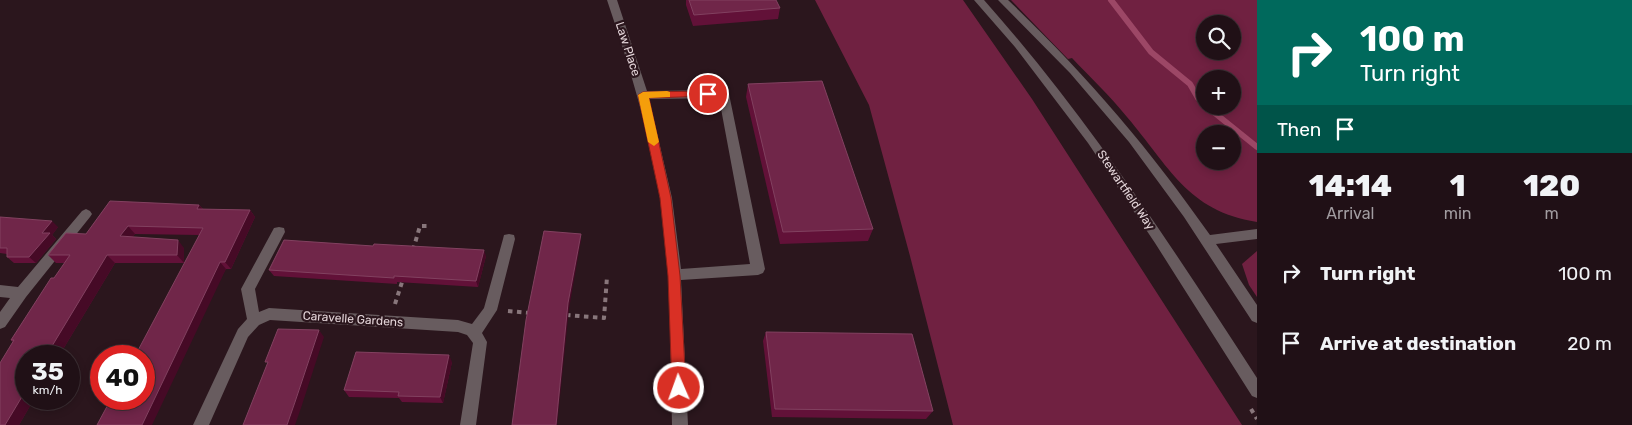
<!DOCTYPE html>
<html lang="en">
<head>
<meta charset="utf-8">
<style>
	:root { --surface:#201016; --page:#28191f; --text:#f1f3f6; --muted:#a29da1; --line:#3d3035 }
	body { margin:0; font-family:Rubik,sans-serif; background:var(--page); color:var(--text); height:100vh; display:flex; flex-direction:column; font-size:19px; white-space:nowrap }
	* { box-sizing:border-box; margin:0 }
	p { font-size:16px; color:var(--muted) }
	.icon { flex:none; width:28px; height:28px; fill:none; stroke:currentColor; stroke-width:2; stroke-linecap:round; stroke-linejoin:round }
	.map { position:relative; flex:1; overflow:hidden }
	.sheet { display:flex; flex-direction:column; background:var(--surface); width:375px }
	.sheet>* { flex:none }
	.banner { background:#00695c; color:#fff; overflow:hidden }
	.fabs { position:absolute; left:1196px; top:15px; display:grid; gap:10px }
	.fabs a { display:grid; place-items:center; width:45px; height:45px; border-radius:50%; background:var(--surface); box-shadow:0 2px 8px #0003,0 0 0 1px var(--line); font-size:25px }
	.speed { position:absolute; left:15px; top:345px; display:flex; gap:10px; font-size:25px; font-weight:700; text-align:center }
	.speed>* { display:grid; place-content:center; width:65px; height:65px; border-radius:50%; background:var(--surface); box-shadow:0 2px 8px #0003,0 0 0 1px var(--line); line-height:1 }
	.speed small { font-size:12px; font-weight:400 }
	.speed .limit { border:8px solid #d22; background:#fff; color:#111 }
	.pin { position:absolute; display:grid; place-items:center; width:42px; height:42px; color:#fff; margin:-21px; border:2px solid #fff; border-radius:50%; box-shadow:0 1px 5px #0007 }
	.me { position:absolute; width:55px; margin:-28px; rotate:358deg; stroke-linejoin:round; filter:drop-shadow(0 0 4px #0008) }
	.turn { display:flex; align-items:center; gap:18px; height:105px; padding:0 20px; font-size:22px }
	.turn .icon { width:65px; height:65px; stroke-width:2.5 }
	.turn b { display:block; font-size:35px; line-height:42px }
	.then { display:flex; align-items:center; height:48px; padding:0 20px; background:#0003; gap:10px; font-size:19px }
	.eta { display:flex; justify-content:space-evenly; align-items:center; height:85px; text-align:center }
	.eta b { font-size:30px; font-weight:800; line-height:35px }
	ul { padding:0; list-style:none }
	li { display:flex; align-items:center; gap:15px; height:70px; padding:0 20px }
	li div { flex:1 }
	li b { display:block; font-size:19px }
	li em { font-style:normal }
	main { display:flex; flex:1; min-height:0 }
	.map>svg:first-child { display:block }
</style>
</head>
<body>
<main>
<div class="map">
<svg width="1257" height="425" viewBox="0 0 1257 425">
	<rect width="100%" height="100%" fill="#2b161d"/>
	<g fill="#702141" fill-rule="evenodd">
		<polygon points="815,0 963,0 1032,99 1242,425 953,425 910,256 869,105"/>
		<path d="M1011 0H1257V222C1187 211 1169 166 1127 117 1110 96 1090 77 1072 58L1068 59ZM1205 24H1232V51H1205ZM1205 79H1232V106H1205ZM1205 134H1232V161H1205Z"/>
		<polygon points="1257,251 1257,297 1249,285 1242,264"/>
	</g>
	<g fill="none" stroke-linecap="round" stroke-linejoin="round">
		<g stroke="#9c4766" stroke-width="6">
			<polyline points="1111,0 1151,52 1190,84 1198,98 1205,105"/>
			<polyline points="1206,106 1257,147"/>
		</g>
		<g stroke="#88767b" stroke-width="4" stroke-dasharray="4.5 4.5" stroke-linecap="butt">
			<polyline points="413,250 420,226 427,226"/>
			<polyline points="395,304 403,279"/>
			<polyline points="508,311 530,313"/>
			<polyline points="566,315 604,318 607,277"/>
			<polyline points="1251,409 1257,419"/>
		</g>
		<g fill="#685c5f" fill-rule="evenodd">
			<path d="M607 0H617L647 91 724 90 729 94 765 269 763 273 758 275 681 280 688 425H672C670 349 672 273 660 198 649 130 629 65 607 0ZM719 98 750 264 681 269 672 198 649 99Z"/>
			<path d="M974 0H984C1088 117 1172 247 1257 378V398L1252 396 1155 243 1088 143 1015 47Z"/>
			<path d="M998 0H1008C1084 72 1150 149 1210 235L1257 229V239L1216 244 1257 305V323L1252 321 1184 217 1129 142 1070 73Z"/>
			<polygon points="86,209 90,211 92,214 90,217 26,297 5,327 0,329 0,312 10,298 0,297 0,285 18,287 82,211"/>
			<polygon points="279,227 284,228 285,232 255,289 259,312 269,308 458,320 472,324 484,308 503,239 504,235 509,234 514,235 515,239 497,310 482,333 487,342 476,425 460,425 473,343 467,335 458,332 270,320 259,325 248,337 209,425 193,425 238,329 247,319 241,289 274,228"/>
		</g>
	</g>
	<g fill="#621138">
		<polygon points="686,0 776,0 780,8 778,19 693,26 686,5"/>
		<polygon points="748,84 873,229 868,241 780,244 746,97"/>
		<polygon points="199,205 203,209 250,210 255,217 231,269 226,269 144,399 199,235 135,234 132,237 184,248 184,263 115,263 59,356 26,356 26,399 34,399 19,425 0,425 13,342 11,340 65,263 56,263 48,255 86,234"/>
		<polygon points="0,217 58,227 52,235 56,239 36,263 14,263 7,257 7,254 0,253"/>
		<polygon points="486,256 478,287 397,282 397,284 274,276 269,270"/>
		<polygon points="766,332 933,411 926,419 772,417 763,341"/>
		<polygon points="452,362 443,403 402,402 399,398 349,397 344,390"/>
	</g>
	<g fill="#460a26">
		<polygon points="199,205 205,212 197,209"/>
		<polygon points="250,210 255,217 231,269 225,262"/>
		<polygon points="52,221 58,227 52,235 56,239 36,263 29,257 42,233"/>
		<polygon points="128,226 135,234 127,244 120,236"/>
		<polygon points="581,234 581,240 569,309 557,425 556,425 568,303"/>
		<polygon points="178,240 184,248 184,263 177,255"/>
		<polygon points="484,250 486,256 478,287 476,281"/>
		<polygon points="107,255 115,263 59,356 46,356"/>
		<polygon points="220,262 226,269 152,425 142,425"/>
		<polygon points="319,330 324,337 301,408 295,425 287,425"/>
		<polygon points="449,355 452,362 443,403 440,397"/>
		<polygon points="26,390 26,399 34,399 19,425 5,425"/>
	</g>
	<g fill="#702649" stroke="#824160">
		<polygon points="689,0 776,0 780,8 694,15"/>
		<polygon points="822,81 873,229 783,232 748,84"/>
		<polygon points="110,201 199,205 197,209 250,210 225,262 220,262 142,425 97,425 111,399 144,399 144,356 135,356 203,228 128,226 120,236 178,240 177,255 107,255 46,356 26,356 26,390 5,425 0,425 0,363 14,340 11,340 51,278 54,278 70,255 48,255 66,233 86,234"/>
		<polygon points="0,217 52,221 42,233 50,233 29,257 7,257 7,248 0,248"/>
		<polygon points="544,231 581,234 568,303 556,425 512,425 526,320"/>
		<polygon points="284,240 373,246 374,244 484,250 476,281 394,276 394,278 269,270"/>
		<polygon points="278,329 319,330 295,402 287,425 243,425 268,362 265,362"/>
		<polygon points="766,332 912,334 933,411 775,409"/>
		<polygon points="356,352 449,355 440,397 398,396 399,392 344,390"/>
	</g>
	<polygon fill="#d93025" stroke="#8d1f18" points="708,91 713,94 711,96 649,98 671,198 680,276 686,388 684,392 679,394 674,392 672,388 668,276 660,198 638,95 643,92"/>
	<polygon fill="#f59e0b" points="667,91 670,92 670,97 649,98 659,142 654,146 648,142 638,95 643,92"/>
	<g text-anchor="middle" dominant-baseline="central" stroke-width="4.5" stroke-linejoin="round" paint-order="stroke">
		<g font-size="12" fill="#e3d4d8" stroke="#2b161d">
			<text transform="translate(628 49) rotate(72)">Law Place</text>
			<text transform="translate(1126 190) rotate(56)">Stewartfield Way</text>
			<text transform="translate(353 319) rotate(4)">Caravelle Gardens</text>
		</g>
	</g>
</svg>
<div class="fabs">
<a><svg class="icon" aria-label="search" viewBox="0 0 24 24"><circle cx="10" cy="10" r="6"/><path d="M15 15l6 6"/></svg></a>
<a>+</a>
<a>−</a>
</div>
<div class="speed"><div>35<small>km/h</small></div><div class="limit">40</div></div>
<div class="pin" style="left:708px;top:94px;background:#d93025"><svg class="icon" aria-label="arrive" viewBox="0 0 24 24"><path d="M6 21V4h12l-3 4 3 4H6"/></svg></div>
<svg class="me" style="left:679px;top:388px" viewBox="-20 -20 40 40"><circle r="17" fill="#d93025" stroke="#fff" stroke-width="3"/><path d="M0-11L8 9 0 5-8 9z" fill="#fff"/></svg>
</div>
<section class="sheet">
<div class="banner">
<div class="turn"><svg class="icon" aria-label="right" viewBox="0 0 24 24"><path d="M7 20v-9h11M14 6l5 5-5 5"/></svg><div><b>100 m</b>Turn right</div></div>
<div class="then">Then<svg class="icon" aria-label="arrive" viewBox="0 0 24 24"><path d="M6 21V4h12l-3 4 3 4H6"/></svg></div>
</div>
<div class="eta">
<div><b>14:14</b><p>Arrival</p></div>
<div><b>1</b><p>min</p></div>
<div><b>120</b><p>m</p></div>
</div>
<ul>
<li><svg class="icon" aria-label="right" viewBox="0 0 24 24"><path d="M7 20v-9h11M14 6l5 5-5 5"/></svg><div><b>Turn right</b></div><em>100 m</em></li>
<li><svg class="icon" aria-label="arrive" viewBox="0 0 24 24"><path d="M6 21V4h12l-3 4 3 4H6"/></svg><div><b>Arrive at destination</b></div><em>20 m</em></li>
</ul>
</section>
</main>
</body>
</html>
